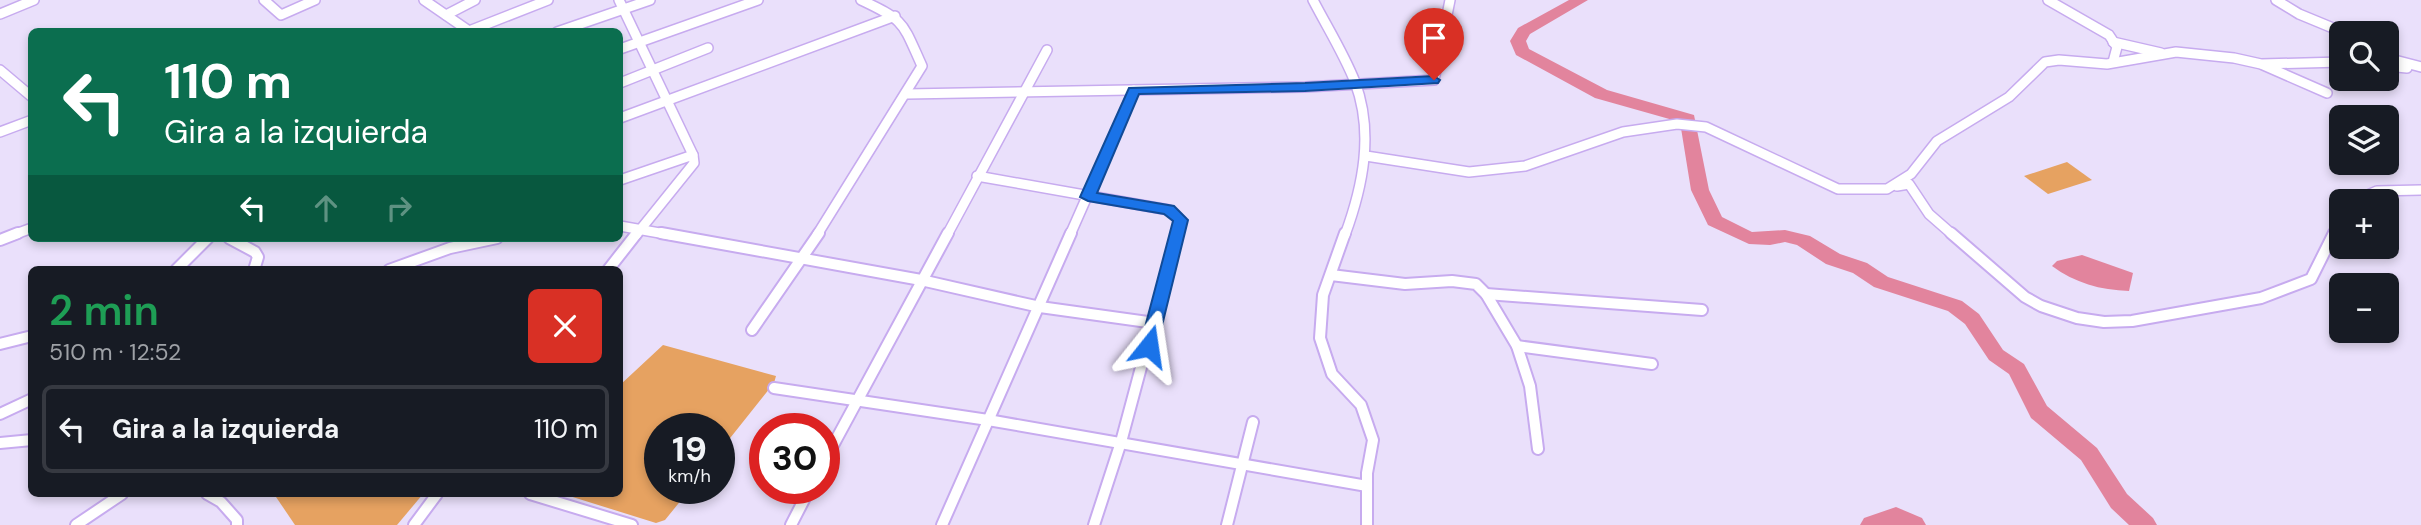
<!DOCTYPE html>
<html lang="es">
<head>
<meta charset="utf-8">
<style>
	:root { --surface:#171b24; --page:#20242c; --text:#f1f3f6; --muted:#9ea1a6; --line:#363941 }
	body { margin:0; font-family:"DM Sans",sans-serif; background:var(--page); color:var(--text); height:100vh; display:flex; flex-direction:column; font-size:26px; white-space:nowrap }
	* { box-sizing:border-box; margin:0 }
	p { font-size:23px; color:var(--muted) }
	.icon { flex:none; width:38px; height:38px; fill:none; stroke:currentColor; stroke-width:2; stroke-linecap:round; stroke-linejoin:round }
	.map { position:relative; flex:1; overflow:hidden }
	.sheet { position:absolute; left:28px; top:266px; width:595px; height:231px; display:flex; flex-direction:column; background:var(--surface); border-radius:10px; box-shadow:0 4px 10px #0003 }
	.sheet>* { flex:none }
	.top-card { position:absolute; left:28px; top:28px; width:595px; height:214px; border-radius:10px; box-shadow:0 4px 10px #0003; background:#0b6e4f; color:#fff; overflow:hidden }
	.buttons { position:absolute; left:2329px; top:21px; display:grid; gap:14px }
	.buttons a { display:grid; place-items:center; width:70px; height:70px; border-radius:10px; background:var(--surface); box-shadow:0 4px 10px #0003; font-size:35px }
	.speed { position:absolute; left:644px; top:413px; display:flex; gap:14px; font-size:35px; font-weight:700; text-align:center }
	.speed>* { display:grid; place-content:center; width:91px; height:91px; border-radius:50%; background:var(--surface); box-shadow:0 4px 10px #0003; line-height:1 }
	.speed small { font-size:18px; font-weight:400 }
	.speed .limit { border:10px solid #d22; background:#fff; color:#111 }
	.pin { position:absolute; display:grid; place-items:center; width:60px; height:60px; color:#fff; margin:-72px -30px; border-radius:50% 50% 50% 0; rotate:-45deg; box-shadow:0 0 7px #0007 }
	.pin .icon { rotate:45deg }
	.me { position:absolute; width:77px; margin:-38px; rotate:15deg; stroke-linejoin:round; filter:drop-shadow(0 0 5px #0008) }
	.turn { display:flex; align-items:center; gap:24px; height:147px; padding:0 21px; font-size:32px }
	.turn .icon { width:91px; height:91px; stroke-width:2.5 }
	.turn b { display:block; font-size:49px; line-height:60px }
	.lanes { display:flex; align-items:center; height:66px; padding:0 21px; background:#0003; justify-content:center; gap:35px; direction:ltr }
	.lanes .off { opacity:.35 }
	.round { display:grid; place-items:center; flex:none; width:74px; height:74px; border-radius:10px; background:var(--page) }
	.head { display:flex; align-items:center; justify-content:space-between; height:119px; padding:0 21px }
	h1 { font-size:42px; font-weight:600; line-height:52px; color:#1e9e55 }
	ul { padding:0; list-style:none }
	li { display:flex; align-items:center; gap:21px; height:88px; margin:0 14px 10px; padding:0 7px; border:4px solid var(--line); border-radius:10px }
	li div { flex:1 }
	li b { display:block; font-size:26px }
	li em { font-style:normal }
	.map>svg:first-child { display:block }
</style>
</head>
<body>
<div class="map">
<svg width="2421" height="525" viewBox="0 0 2421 525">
	<rect width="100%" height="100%" fill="#eae0fb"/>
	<g fill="#e6a261">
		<polygon points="2067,162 2092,180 2048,194 2024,176"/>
		<polygon points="663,345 776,376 774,383 719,452 719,429 660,429 660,488 691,488 665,520 656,523 563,494 620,494 620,385"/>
		<polygon points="274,494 423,494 397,525 295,525"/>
	</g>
	<path fill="#e2849d" d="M2082 255 2133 273 2129 291C2100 290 2075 283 2052 266L2057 261Z"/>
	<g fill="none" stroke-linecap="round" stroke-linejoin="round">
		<g fill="#e2849d" fill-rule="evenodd">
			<polygon points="1569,0 1588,0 1530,34 1526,41 1529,49 1607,90 1694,115 1709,190 1722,217 1752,232 1785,230 1810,236 1840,254 1867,263 1888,277 1962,301 1979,314 2003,350 2024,364 2047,406 2097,448 2127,494 2153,518 2157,525 2129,525 2111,508 2081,460 2031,418 2009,374 1989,360 1965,324 1948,311 1874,287 1853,273 1826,264 1797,245 1785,242 1770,245 1749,244 1708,225 1691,190 1680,122 1595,98 1516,55 1510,41 1518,28"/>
			<polygon points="1896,507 1922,518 1926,525 1860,525 1864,518"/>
		</g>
		<defs>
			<g id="street-far1">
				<polyline points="264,0 281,15 315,0"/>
				<polyline points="424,0 469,31 548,0"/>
				<polyline points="619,0 693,155 694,163 636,235"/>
				<path d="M1313 0C1327 27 1344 54 1355 82 1374 133 1363 186 1345 235"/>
				<polyline points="2048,0 2109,35 2117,47 2113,62"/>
				<polyline points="2276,0 2299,14 2345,33"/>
				<polyline points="0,14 34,0"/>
				<polyline points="446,15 475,0"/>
				<polyline points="557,32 650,0"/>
				<polyline points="2113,42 2161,53"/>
				<polyline points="620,49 758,0"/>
				<polyline points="2387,58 2421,67"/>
				<polyline points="2263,65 2327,93"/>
				<polyline points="2387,66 2407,68"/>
				<polyline points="0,70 32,97"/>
				<polyline points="620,83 708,48"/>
				<polyline points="907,94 1305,87 1434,80 1450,0"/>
				<polyline points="620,118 895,16"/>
				<polyline points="0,132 32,120"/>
				<polyline points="1366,156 1469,172 1525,166 1623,132 1677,124 1706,127 1838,189 1887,189 1911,174 1937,141 2009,97 2045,62 2059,60 2107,64 2176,52 2234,58 2261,64 2342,62"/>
				<polyline points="977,176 1169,210 1181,220 1177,235"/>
				<polyline points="620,180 693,155"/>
				<polyline points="1897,186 1909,184 1929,214 1953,235"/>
				<polyline points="2354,201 2377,191 2421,190"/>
				<polyline points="620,226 671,235"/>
				<polyline points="13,235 32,228"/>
				<path d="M817 235 922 66C902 22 906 21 861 0"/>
				<polyline points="947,235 1047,50"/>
				<polyline points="1070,235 1134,90"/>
				<polyline points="2333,235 2342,217"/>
			</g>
			<g id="street">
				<polyline points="661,233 921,280 1040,307 1155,323"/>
				<polyline points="1345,233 1323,295 1320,338 1332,374 1361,405 1373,440 1367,473 1367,525"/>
				<polyline points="1951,233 2025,297 2041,306 2077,318 2104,322 2132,321 2261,298 2311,279 2334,233"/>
				<polyline points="229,238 255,252 258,257 254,270"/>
				<polyline points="0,240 18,233"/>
				<polyline points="176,270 208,238"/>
				<polyline points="389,270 450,248 497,238"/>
				<polyline points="608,270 637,233"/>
				<polyline points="1331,275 1405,284 1452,281 1476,284 1486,294 1517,346 1530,386 1538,449"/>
				<polyline points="1486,294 1702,310"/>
				<polyline points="752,330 819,233"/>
				<polyline points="0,344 32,336"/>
				<polyline points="1517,346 1652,364"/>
				<polyline points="774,388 988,420 1367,486"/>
				<polyline points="0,414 32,399"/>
				<polyline points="0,443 32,440"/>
				<polyline points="824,462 948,233"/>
				<polyline points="207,494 221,502 237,520 237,525"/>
				<polyline points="530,494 632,525"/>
				<polyline points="76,525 122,494"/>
				<polyline points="414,525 437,494"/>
				<polyline points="791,525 810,488"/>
				<polyline points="942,525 1071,233"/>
				<polyline points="1094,525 1121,442 1177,233"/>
				<polyline points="1227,525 1253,422"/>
			</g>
		</defs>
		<use href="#street-far1" stroke="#c7abef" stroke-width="12"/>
		<use href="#street" stroke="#c7abef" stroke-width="14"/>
		<use href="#street-far1" stroke="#fff" stroke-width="9"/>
		<use href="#street" stroke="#fff" stroke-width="10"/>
	</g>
	<polygon fill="#1a73e8" stroke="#114b97" stroke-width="2" points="1434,76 1440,80 1438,83 1305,91 1139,94 1097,193 1174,206 1188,220 1157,346 1149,353 1143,351 1140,346 1173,221 1164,214 1088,201 1080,197 1129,88 1305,83"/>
</svg>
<div class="buttons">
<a><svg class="icon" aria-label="search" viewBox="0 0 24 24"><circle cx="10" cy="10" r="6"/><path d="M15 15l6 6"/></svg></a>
<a><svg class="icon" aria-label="layers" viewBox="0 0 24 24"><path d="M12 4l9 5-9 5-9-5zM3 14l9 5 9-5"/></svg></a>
<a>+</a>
<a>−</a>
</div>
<div class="speed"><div>19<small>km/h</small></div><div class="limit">30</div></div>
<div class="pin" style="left:1434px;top:80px;background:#d93025"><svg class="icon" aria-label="arrive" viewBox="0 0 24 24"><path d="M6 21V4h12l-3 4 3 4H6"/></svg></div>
<svg class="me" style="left:1149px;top:346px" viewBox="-20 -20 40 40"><path d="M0-17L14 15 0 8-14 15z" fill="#1a73e8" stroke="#fff" stroke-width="4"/></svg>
<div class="top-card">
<div class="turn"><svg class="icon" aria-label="left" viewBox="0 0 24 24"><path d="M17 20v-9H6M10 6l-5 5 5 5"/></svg><div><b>110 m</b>Gira a la izquierda</div></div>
<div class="lanes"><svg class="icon" aria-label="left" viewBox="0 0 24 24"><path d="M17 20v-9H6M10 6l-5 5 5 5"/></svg><svg class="icon off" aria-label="ahead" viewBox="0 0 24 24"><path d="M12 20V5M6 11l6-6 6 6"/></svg><svg class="icon off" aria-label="right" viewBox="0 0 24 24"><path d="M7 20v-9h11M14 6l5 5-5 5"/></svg></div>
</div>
<section class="sheet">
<div class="head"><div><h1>2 min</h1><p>510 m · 12:52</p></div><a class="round" style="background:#d93025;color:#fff"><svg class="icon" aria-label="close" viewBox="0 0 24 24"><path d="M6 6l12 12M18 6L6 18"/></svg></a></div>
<ul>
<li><svg class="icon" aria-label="left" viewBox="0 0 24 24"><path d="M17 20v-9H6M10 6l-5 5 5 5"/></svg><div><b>Gira a la izquierda</b></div><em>110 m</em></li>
</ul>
</section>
</div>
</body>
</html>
